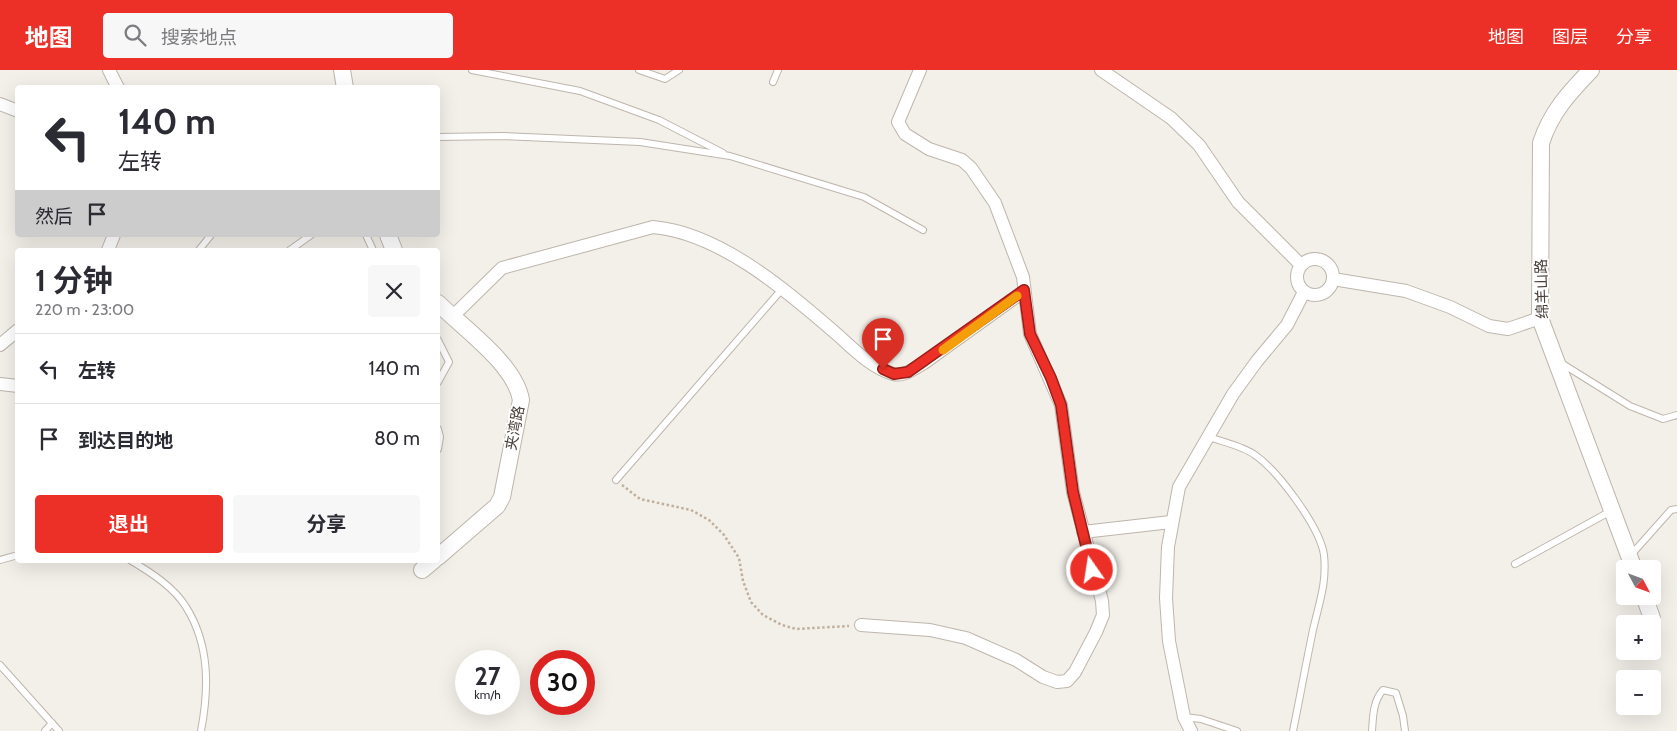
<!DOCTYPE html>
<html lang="zh">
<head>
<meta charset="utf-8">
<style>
	:root { --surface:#fff; --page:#f7f7f7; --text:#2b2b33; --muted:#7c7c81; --line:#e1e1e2; --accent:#ed3027 }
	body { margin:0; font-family:Cabin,"Noto Sans SC",sans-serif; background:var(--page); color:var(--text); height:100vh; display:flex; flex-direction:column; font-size:19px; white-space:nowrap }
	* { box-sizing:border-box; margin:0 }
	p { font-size:16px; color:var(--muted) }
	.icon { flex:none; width:28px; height:28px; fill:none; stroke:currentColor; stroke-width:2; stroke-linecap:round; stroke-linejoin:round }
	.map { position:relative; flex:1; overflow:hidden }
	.side { position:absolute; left:15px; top:178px; width:425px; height:315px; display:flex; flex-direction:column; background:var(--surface); border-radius:5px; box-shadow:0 5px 20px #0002 }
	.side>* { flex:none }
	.banner { position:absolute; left:15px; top:15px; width:425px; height:152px; border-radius:5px; box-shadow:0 5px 20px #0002; background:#fff; color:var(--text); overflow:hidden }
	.needle { width:32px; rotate:131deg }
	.buttons { position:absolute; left:1616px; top:490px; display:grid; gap:10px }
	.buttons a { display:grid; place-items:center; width:45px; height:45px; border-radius:5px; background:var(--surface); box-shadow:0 5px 20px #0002; font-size:25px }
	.speed { position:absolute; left:455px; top:580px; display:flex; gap:10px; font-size:25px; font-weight:700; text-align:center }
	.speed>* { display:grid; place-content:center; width:65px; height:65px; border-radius:50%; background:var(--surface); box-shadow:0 5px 20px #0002; line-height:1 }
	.speed small { font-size:12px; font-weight:400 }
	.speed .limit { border:8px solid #d22; background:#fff; color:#111 }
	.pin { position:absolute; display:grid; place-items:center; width:42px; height:42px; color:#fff; margin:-51px -21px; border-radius:50% 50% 50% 0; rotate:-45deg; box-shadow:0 0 5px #0007 }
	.pin .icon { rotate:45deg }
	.me { position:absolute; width:55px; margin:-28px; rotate:347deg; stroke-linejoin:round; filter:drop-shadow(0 0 4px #0008) }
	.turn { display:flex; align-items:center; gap:18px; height:105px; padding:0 20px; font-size:22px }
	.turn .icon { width:65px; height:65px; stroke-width:2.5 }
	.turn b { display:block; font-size:35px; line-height:42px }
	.then { display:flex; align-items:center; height:48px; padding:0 20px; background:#0003; gap:10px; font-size:19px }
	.round { display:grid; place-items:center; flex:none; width:52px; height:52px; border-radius:5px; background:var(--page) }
	.overview { display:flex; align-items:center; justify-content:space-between; height:85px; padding:0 20px }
	h1 { font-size:30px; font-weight:700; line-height:38px }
	.action { display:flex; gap:10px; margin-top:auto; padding:10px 20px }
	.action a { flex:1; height:58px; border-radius:5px; background:var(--accent); color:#fff; font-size:20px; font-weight:700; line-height:58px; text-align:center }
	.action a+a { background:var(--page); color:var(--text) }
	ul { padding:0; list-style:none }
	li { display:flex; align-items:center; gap:15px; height:70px; padding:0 20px; border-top:1px solid var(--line) }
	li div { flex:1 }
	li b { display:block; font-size:19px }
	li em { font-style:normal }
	header { display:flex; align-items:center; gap:30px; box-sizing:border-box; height:70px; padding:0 25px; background:var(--accent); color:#fff }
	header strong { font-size:24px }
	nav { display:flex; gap:28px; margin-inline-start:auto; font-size:18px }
	.search { width:350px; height:45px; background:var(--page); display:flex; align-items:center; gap:12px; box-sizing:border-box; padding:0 18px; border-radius:5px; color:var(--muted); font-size:19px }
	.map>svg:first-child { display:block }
</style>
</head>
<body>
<header>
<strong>地图</strong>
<div class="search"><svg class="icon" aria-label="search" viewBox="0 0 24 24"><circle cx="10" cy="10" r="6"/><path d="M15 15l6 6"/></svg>搜索地点</div>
<nav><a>地图</a><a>图层</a><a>分享</a></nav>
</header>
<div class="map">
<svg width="1677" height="661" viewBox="0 0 1677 661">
	<rect width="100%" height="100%" fill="#f3efe9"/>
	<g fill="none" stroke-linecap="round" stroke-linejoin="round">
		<defs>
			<g id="service">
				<polyline points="472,0 580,21 659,50 723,83"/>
				<polyline points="639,0 665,9 679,0"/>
				<polyline points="773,12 778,0"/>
				<polyline points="438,67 503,66 640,72 730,86 864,127 923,160"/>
				<polyline points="366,165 373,180"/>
				<polyline points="199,180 211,165"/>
				<polyline points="290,180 311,165"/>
				<polyline points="438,270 449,292 438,312"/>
				<polyline points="1561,293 1630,336 1663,349 1677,345"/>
				<polyline points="438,359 440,367 438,379"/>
				<path d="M1209 367C1223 372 1243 376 1255 385 1278 401 1320 457 1324 485 1327 513 1319 533 1313 560 1306 593 1300 627 1293 661"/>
				<polyline points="616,410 783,218"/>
				<polyline points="1630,486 1671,440 1677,439"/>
				<polyline points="0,490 18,485"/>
				<path d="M130 490C150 502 174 517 186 537 210 575 209 619 201 661"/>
				<polyline points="1515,494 1611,441"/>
				<polyline points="0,595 59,661"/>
				<polyline points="1184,647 1201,649 1237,661"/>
				<polyline points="45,661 52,653"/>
				<path d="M1372 661C1373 647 1373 631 1383 620L1396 623 1403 646 1405 661"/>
			</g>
			<g id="minor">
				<polyline points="109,0 118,18"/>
				<polyline points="1101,0 1171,48 1199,75 1238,132 1301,195"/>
				<polyline points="0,34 18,41"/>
				<polyline points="108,180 114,165"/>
				<circle cx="1315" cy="207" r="18"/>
				<polyline points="1333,209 1406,221 1450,237 1489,256 1508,259 1540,248"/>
				<path d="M452 247 502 198 653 157C719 163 783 218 832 260 850 275 869 297 893 304 904 307 915 298 924 293L1024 221"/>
				<polyline points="0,275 18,260"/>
				<polyline points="0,314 18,316"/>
				<polyline points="1083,462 1171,452"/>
				<polyline points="861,555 930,560 966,568 1016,590 1043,607 1057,612 1067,611 1075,602 1096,562 1103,545 1102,531 1073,422 1061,335 1030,264 1023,207 995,133 971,98 962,90 929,79 905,64 898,52 920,0"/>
				<polyline points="1191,661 1184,647 1169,571 1166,528 1168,477 1179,417 1233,324 1257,291 1287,255 1304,222"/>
			</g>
			<g id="tertiary">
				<polyline points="342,0 345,18"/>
				<path d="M1591 0C1569 23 1551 42 1541 73L1540 248 1634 499"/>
				<polyline points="388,165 394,180"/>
				<path d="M438 233C464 259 515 294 521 330L502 427 497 436 438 487"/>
				<polyline points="422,500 434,490"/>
				<polyline points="1644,526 1652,548"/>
			</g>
		</defs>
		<use href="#service" stroke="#beb6ac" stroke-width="8"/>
		<use href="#minor" stroke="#beb6ac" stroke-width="14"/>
		<use href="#tertiary" stroke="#beb6ac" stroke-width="18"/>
		<polyline stroke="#bfb09e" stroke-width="2.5" stroke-dasharray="2.5 2.5" stroke-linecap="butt" points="622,415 640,429 691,440 709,450 724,465 739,488 743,511 751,532 763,545 782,555 796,559 849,556"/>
		<use href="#service" stroke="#fff" stroke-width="6"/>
		<use href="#minor" stroke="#fff" stroke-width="12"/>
		<use href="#tertiary" stroke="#fff" stroke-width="16"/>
	</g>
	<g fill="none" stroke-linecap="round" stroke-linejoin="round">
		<defs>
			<polyline id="route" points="883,299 894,304 908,302 1024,220 1030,264 1051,308 1061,335 1073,422 1092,500"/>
		</defs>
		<use href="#route" stroke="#9a1f19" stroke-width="12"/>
		<use href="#route" stroke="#ed3027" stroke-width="9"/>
		<polyline stroke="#f59e0b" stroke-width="9" points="943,280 1017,226"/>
	</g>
	<g text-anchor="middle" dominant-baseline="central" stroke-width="4" stroke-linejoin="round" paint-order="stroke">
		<g font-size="15" fill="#473f38" stroke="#fff">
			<text transform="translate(1542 219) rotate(-92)">绵羊山路</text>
			<text transform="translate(515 358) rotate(-79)">夹湾路</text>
		</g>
	</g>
</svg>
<div class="buttons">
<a><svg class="needle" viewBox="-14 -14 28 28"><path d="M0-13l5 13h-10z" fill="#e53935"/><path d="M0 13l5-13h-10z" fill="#7c7c81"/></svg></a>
<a>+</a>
<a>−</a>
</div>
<div class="speed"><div>27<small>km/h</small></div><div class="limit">30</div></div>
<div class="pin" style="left:883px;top:299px;background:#d93025"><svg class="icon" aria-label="arrive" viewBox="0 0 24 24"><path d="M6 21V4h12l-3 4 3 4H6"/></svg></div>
<svg class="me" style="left:1092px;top:500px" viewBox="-20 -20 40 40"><circle r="17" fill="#ed3027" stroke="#fff" stroke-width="3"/><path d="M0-11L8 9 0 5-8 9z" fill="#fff"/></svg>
<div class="banner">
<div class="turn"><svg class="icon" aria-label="left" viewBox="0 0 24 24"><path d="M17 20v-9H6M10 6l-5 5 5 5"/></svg><div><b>140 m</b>左转</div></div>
<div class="then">然后<svg class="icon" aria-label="arrive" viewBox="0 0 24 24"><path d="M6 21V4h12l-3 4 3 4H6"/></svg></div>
</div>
<section class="side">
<div class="overview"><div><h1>1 分钟</h1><p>220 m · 23:00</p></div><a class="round"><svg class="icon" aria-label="close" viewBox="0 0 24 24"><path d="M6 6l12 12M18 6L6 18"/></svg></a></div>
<ul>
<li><svg class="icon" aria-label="left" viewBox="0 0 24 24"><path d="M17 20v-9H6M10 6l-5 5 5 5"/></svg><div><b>左转</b></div><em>140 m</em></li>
<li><svg class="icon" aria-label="arrive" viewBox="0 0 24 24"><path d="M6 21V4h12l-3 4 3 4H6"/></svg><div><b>到达目的地</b></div><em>80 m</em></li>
</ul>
<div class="action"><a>退出</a><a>分享</a></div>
</section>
</div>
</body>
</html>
